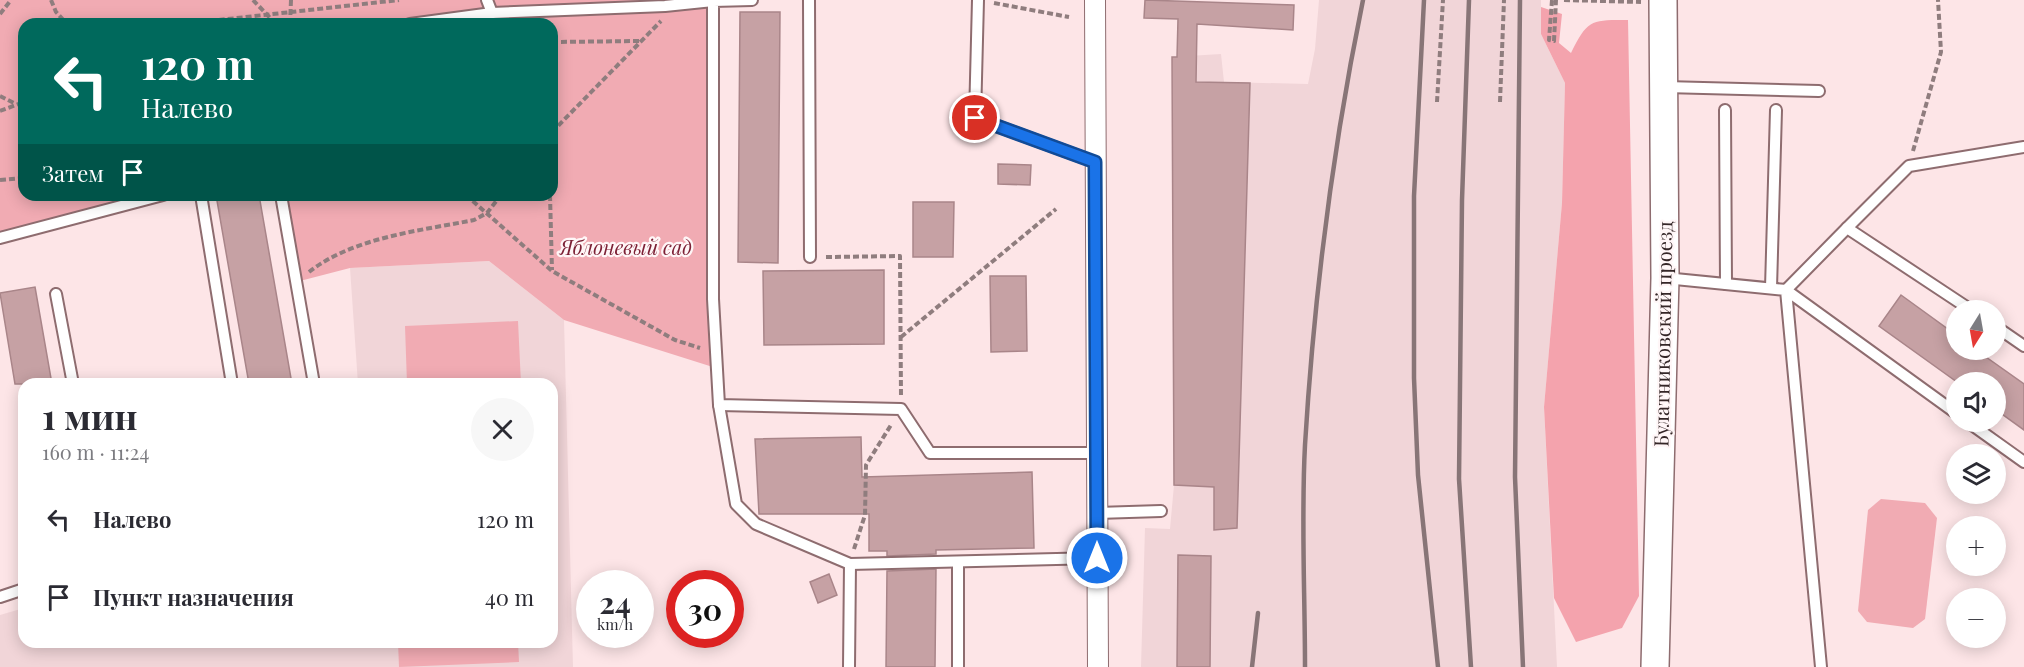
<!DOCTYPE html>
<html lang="ru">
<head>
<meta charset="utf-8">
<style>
	:root { --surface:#fff; --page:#f7f7f7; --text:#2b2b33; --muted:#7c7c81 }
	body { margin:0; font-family:"Playfair Display",serif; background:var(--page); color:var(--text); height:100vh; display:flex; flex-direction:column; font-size:22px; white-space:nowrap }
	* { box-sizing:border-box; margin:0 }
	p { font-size:20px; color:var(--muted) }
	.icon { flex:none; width:33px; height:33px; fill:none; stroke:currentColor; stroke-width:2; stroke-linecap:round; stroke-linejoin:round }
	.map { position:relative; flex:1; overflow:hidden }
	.side { position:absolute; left:18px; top:378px; width:540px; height:270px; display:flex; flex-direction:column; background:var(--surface); border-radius:18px; box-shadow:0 3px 15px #0003 }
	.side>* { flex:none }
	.banner { position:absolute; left:18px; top:18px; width:540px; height:183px; border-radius:18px; box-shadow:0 3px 15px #0003; background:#00695c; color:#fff; overflow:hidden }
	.needle { width:39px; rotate:191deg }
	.controls { position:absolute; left:1946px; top:300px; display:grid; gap:12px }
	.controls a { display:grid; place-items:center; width:60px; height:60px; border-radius:50%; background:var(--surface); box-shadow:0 3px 15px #0003; font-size:30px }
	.speed { position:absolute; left:576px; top:570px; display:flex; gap:12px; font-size:30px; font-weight:700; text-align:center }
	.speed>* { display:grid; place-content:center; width:78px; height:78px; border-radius:50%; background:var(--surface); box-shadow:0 3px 15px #0003; line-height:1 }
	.speed small { font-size:15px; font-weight:400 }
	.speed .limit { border:9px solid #d22; background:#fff; color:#111 }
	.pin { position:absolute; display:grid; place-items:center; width:51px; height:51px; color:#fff; margin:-26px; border:3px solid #fff; border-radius:50%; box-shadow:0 2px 6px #0007 }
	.me { position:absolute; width:66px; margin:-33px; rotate:0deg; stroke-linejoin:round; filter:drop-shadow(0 0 4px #0008) }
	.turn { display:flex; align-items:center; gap:21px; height:126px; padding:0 24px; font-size:27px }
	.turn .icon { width:78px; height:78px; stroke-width:2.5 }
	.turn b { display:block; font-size:42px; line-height:51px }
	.then { display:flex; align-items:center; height:57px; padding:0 24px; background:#0003; gap:12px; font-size:22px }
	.round { display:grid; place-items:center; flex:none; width:63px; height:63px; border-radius:32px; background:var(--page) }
	.overview { display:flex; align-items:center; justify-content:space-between; height:102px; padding:0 24px }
	h1 { font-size:36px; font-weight:700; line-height:45px }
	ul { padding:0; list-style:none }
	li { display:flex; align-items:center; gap:18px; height:78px; padding:0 24px }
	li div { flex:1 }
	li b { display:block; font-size:22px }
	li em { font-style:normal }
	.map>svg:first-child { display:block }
</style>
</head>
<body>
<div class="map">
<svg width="2024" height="667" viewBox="0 0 2024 667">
	<rect width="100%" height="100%" fill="#fde5e7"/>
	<g fill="#f1d5d8">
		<polygon points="1319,0 1541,0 1541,34 1565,83 1562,203 1544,407 1557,667 1141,667 1145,528 1170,529 1174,485 1172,57 1221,54 1224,82 1308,84 1315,49"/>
		<polygon points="489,261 564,320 573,667 0,667 0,615 24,608 24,642 552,642 552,384 358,384 350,268"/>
	</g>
	<g fill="#f1abb3">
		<polygon points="0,0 752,0 714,1 716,368 564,320 489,261 350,268 296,282 281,195 552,195 552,24 24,24 24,195 122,195 117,207 0,238"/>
		<polygon points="518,321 521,384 407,384 405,326"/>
		<polygon points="1881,499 1925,503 1937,518 1925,619 1913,628 1867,622 1858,611 1868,510"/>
		<polygon points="398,642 518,642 519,662 399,667"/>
	</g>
	<path fill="#f4a3ad" d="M1541 7 1562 14 1559 43 1571 53C1588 19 1591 20 1628 20L1639 596 1622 628 1576 642 1554 598 1544 407 1562 203 1565 83 1541 34Z"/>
	<g fill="#c6a1a4" stroke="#a98589" stroke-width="1.5">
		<polygon points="1145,0 1294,5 1293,30 1197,24 1196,82 1250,83 1237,528 1214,530 1214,487 1174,485 1172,57 1177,57 1178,19 1144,18"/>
		<polygon points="740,12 780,12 778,263 738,262"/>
		<polygon points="998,164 1031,165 1030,185 998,184"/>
		<polygon points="216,195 259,195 292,384 249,384"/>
		<polygon points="913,202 954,202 953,257 913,257"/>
		<polygon points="884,270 884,344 764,345 763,271"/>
		<polygon points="990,276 1026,276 1027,351 991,352"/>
		<polygon points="35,287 52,384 15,384 0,293"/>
		<polygon points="1901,295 1956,335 1956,350 1976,350 2024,384 2024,430 1995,409 1995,382 1957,382 1879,326"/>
		<polygon points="861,437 862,477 1032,472 1034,548 936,550 936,554 887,556 887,551 869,551 869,514 759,514 755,439"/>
		<polygon points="1178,555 1211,556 1210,667 1177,667"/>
		<polygon points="936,569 935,667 886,667 887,571"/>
		<polygon points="829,574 837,595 818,603 810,582"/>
	</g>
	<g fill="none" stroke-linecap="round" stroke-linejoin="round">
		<defs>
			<g id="lane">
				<polyline points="487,0 492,13"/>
				<polyline points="752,0 713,1 713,299 719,405 901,409 930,453 1097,453"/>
				<polyline points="809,0 810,257"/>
				<polyline points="978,0 975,118 1095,162"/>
				<polyline points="410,24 492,13 665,6 713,1"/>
				<polyline points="1665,87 1819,91"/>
				<polyline points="1725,110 1726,284"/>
				<polyline points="201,195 232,384"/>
				<polyline points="281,195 314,384"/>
				<polyline points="1847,228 1909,166 2024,147"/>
				<polyline points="0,238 163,195"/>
				<polyline points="1665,278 1786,290 1821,667"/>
				<polyline points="1771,288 1776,110"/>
				<polyline points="56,294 73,384"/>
				<polyline points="1995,326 2024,346"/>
				<polyline points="719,405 736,504 756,524 850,564 1097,558"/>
				<polyline points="1956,413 1786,290 1847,228 1971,310"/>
				<polyline points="1968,422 2024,462"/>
				<polyline points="1097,513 1161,511"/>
				<polyline points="958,562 958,667"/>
				<polyline points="0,597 24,589"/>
				<polyline points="849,667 850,564"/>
			</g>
			<polyline id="street" points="1095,0 1098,667"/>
			<polyline id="secondary" points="1655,667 1665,278 1663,0"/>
		</defs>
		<use href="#lane" stroke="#8e6c6f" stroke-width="14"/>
		<use href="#street" stroke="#8e6c6f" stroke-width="22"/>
		<use href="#secondary" stroke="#8e6c6f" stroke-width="30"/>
		<g stroke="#8f7d7e" stroke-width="4" stroke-dasharray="6 3" stroke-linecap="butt">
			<polyline points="51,0 56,12 67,24"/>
			<polyline points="253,0 276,24"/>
			<polyline points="1552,0 1549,40 1554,41 1556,0"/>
			<polyline points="1564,0 1641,2"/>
			<polyline points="994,3 1069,17"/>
			<polyline points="0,14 11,0"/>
			<polyline points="183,24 399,0"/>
			<polyline points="290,24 291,0"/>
			<polyline points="552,42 641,41"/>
			<polyline points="0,96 16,104"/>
			<polyline points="1437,102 1443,0"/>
			<polyline points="1500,102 1504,0"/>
			<polyline points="0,111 24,102"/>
			<polyline points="552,132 661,21"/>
			<polyline points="1913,151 1941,52 1938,0"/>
			<polyline points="0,180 24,178"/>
			<polyline points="466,195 552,271 675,340 700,348"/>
			<polyline points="550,195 552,270"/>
			<polyline points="826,257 900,256 901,396"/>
			<path d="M309 272C354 237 419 231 474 220L487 213 501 195"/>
			<polyline points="901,337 1056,209"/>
			<polyline points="854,549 865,515 866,465 891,425"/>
		</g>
		<use href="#lane" stroke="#fff" stroke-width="10"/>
		<use href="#street" stroke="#fff" stroke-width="20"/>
		<use href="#secondary" stroke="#fff" stroke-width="27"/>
		<g stroke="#887577" stroke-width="4.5">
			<polyline points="1424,0 1414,196 1414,378 1418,475 1438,667"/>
			<polyline points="1469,0 1462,200 1459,479 1471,667"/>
			<polyline points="1520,0 1515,477 1523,667"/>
			<polyline points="1252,667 1258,613"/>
			<path d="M1305 667C1305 593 1301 518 1305 445 1314 296 1333 146 1363 0"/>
		</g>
	</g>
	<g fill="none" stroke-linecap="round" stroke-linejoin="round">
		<defs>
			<polyline id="route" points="975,118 1095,162 1097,558"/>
		</defs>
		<use href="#route" stroke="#114b97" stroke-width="15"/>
		<use href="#route" stroke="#1a73e8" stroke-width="10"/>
	</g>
	<g text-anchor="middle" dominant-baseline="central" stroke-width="4.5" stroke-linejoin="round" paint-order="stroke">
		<g font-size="20" font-style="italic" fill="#7c2035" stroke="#fff6f7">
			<text x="626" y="246">Яблоневый сад</text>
		</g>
		<g font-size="20" fill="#342627" stroke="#fff6f7">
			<text transform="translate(1662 334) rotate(-89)">Булатниковский проезд</text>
		</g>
	</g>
</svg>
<div class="controls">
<a><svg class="needle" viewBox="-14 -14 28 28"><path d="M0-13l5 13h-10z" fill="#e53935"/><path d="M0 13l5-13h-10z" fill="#7c7c81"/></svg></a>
<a><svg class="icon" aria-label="sound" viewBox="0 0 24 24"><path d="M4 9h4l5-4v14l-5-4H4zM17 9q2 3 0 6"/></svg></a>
<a><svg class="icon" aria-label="layers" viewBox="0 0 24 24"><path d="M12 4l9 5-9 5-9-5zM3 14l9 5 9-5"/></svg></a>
<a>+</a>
<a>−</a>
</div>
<div class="speed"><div>24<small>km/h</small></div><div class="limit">30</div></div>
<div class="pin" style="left:975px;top:118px;background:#d93025"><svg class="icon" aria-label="arrive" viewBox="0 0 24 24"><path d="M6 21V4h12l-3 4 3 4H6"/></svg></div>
<svg class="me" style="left:1097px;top:558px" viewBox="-20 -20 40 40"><circle r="17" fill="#1a73e8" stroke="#fff" stroke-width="3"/><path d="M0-11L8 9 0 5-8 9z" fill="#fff"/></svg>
<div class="banner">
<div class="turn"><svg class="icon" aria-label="left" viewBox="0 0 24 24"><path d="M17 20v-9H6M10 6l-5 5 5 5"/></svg><div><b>120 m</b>Налево</div></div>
<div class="then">Затем<svg class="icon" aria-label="arrive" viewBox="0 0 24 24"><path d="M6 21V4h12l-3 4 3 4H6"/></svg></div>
</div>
<section class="side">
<div class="overview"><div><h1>1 мин</h1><p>160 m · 11:24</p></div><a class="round"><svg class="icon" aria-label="close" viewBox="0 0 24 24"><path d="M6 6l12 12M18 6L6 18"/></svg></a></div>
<ul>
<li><svg class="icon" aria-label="left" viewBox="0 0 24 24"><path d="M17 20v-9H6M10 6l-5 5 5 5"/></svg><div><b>Налево</b></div><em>120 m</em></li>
<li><svg class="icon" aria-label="arrive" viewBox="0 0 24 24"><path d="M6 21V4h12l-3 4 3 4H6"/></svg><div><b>Пункт назначения</b></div><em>40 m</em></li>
</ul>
</section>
</div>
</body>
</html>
